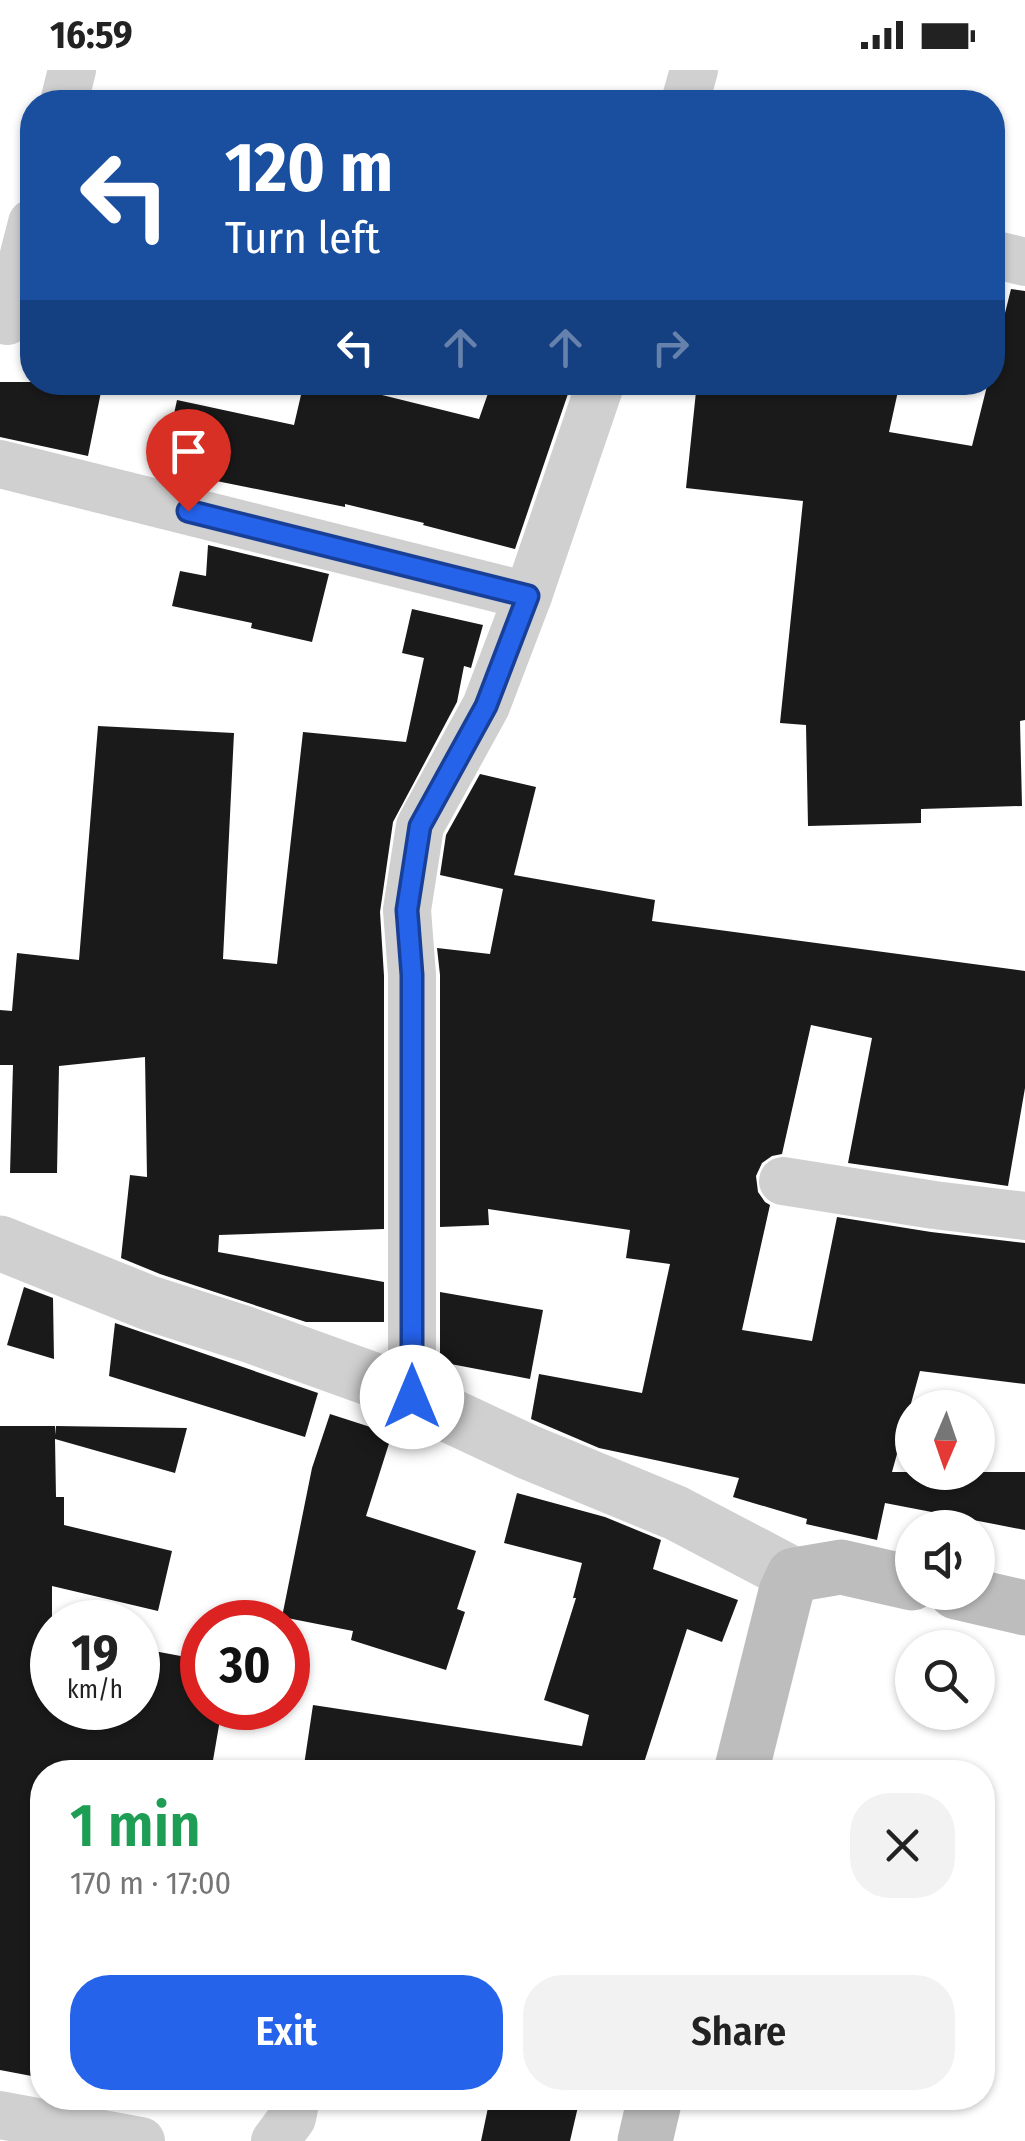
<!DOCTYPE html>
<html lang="en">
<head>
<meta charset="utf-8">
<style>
	:root { --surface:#fff; --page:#f2f2f2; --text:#222; --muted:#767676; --accent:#2563eb }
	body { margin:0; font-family:"Fira Sans Condensed",sans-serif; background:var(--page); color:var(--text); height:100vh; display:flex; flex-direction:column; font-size:38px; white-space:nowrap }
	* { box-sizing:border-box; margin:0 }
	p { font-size:32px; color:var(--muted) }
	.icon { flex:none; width:55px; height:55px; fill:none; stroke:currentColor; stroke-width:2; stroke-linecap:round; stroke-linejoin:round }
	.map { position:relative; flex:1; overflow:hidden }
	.details { position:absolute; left:30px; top:1690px; width:965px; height:350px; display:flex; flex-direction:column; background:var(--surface); border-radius:40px; box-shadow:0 2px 8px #0004 }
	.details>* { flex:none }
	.banner { position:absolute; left:20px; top:20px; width:985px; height:305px; border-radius:40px; box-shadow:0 2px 8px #0004; background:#1a4fa0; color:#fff; overflow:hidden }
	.needle { width:65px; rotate:182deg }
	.buttons { position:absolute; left:895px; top:1320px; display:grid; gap:20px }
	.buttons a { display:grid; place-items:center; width:100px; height:100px; border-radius:50%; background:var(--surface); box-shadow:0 2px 8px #0004; font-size:50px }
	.speed { position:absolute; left:30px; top:1530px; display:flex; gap:20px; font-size:50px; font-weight:700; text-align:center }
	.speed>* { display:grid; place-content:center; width:130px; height:130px; border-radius:50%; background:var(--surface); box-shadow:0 2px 8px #0004; line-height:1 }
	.speed small { font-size:25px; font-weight:400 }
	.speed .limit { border:15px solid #d22; background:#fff; color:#111 }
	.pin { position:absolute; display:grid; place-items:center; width:85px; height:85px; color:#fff; margin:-102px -42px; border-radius:50% 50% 50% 0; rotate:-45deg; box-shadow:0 0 10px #0007 }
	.pin .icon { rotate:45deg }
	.me { position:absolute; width:110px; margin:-55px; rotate:0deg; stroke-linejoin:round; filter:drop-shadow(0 0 8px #0008) }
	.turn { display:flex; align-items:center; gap:35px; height:210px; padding:0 40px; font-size:45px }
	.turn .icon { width:130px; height:130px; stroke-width:2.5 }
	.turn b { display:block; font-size:70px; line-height:85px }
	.lanes { display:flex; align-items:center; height:95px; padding:0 40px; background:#0003; justify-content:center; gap:50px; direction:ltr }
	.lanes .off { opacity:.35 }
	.round { display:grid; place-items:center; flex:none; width:105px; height:105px; border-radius:40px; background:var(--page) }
	.headline { display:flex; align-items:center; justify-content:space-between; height:170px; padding:0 40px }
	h1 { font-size:60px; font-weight:600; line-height:75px; color:#1e9e55 }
	.cta { display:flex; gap:20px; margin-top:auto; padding:20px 40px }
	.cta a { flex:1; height:115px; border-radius:40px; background:var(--accent); color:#fff; font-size:40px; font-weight:600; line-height:115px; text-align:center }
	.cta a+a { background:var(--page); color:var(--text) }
	.status { display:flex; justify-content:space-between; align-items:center; height:70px; padding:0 50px; background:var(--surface); direction:ltr }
	.status svg { height:28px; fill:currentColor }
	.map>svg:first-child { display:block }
</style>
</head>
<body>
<div class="status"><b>16:59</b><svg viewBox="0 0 49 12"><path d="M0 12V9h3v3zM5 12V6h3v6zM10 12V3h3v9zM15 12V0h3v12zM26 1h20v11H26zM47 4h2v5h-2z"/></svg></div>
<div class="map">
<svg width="1025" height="2071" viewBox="0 0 1025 2071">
	<rect width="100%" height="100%" fill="#fff"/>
	<g fill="#1a1a1a">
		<polygon points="1011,219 1025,221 1025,650 1020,651 1022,736 921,739 921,753 808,756 806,655 780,653 803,431 686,418 697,312 900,312 889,362 972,376 988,312 992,312 992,295"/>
		<polygon points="0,312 103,312 88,386 0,367"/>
		<polygon points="304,312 377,312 374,323 479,349 492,312 572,312 515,479 423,455 424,453 345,434 345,437 162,400 177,330 294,355"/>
		<polygon points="208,475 329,504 312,572 251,558 252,553 172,536 180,501 206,506"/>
		<polygon points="412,539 483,555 471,598 464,596 457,632 393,752 380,842 384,906 384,1159 219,1165 218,1182 384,1212 384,1252 306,1252 160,1204 121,1188 130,1105 147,1107 145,987 59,996 57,1103 10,1103 13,995 0,995 0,940 12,941 17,883 79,890 98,656 234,663 223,889 277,894 303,662 406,672 424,588 402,583"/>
		<polygon points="480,704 536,717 514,805 655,830 652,851 1025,901 1025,1018 1008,1116 848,1093 872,968 811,955 782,1084 772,1086 762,1093 756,1106 758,1122 765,1132 770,1135 742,1260 812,1271 837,1147 931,1162 1025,1173 1025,1314 920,1301 892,1402 1025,1402 1025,1460 885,1433 877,1470 806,1454 807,1449 733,1427 739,1408 599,1378 531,1349 539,1304 642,1323 670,1194 626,1188 630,1160 488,1139 489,1155 440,1157 440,905 437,878 490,884 503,819 440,805 446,765"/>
		<polygon points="24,1217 53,1228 54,1289 7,1275"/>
		<polygon points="440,1222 543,1240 530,1309 440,1292"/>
		<polygon points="115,1253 318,1323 305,1367 109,1306"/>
		<polygon points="330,1344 392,1364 366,1446 476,1481 457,1539 465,1542 446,1600 351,1570 353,1561 282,1547 312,1398"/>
		<polygon points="0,1356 55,1356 55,1365 56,1356 187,1358 175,1403 55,1369 56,1427 64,1427 64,1455 172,1481 158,1541 52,1516 52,1638 138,1638 138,1578 202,1590 202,1638 222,1638 211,1702 42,1702 42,2008 0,2000"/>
		<polygon points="517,1423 605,1447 661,1470 653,1499 738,1530 722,1572 687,1559 641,1702 303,1702 313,1635 582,1676 589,1645 544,1630 576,1528 573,1528 582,1493 504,1473"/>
		<polygon points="490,2028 580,2028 570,2071 481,2071"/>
	</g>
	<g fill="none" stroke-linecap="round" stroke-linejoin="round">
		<g stroke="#d0d0d0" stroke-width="48">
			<polyline points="64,32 72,0"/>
			<polyline points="685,32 694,0"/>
			<polyline points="992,184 1025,192"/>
			<polyline points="7,251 32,153"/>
			<polyline points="0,394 528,526"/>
			<polyline points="783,1111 934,1135 1025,1146"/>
			<polyline points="412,1327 412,905 407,840 420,756 486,636 528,526 601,312"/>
			<polyline points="0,2045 141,2071"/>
			<polyline points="275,2071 292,2048 296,2028"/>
		</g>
		<polyline stroke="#d0d0d0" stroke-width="55" points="0,1173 149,1233 249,1265 374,1310 528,1382 676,1443 794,1505"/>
		<g stroke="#bdbdbd" stroke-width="55">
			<polyline points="956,1522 1025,1538"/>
			<polyline points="741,1702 786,1522 794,1505 841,1497 912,1513"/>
			<polyline points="645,2071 655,2028"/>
		</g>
	</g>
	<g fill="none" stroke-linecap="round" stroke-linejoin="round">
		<defs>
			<polyline id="route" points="188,441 528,526 486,636 420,756 407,840 412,905 412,1327"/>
		</defs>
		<use href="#route" stroke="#184099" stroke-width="25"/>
		<use href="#route" stroke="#2563eb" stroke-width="18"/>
	</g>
</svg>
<div class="buttons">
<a><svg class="needle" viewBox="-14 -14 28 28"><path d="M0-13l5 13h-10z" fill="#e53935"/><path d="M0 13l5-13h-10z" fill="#767676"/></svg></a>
<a><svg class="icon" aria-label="sound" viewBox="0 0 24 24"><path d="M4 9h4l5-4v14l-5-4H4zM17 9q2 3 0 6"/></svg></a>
<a><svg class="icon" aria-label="search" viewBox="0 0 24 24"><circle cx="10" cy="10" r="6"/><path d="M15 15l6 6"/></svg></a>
</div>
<div class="speed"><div>19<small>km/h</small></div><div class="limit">30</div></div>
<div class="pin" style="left:188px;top:441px;background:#d93025"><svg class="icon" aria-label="arrive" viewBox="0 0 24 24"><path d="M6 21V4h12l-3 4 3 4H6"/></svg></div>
<svg class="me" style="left:412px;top:1327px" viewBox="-20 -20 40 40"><circle r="19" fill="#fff"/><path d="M0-13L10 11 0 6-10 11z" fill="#2563eb"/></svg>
<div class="banner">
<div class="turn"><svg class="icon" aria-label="left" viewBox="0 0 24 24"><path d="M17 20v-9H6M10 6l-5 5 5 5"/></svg><div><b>120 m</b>Turn left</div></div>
<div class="lanes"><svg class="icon" aria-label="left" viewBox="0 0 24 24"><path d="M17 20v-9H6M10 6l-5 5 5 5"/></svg><svg class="icon off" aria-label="ahead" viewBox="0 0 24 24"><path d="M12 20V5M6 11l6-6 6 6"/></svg><svg class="icon off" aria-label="ahead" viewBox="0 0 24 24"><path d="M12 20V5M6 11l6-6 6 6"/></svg><svg class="icon off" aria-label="right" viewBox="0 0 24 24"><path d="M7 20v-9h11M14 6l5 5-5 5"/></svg></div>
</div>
<section class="details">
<div class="headline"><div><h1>1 min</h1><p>170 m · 17:00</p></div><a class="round"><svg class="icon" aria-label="close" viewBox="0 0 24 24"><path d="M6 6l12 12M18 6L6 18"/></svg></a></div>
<div class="cta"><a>Exit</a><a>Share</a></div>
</section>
</div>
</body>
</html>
